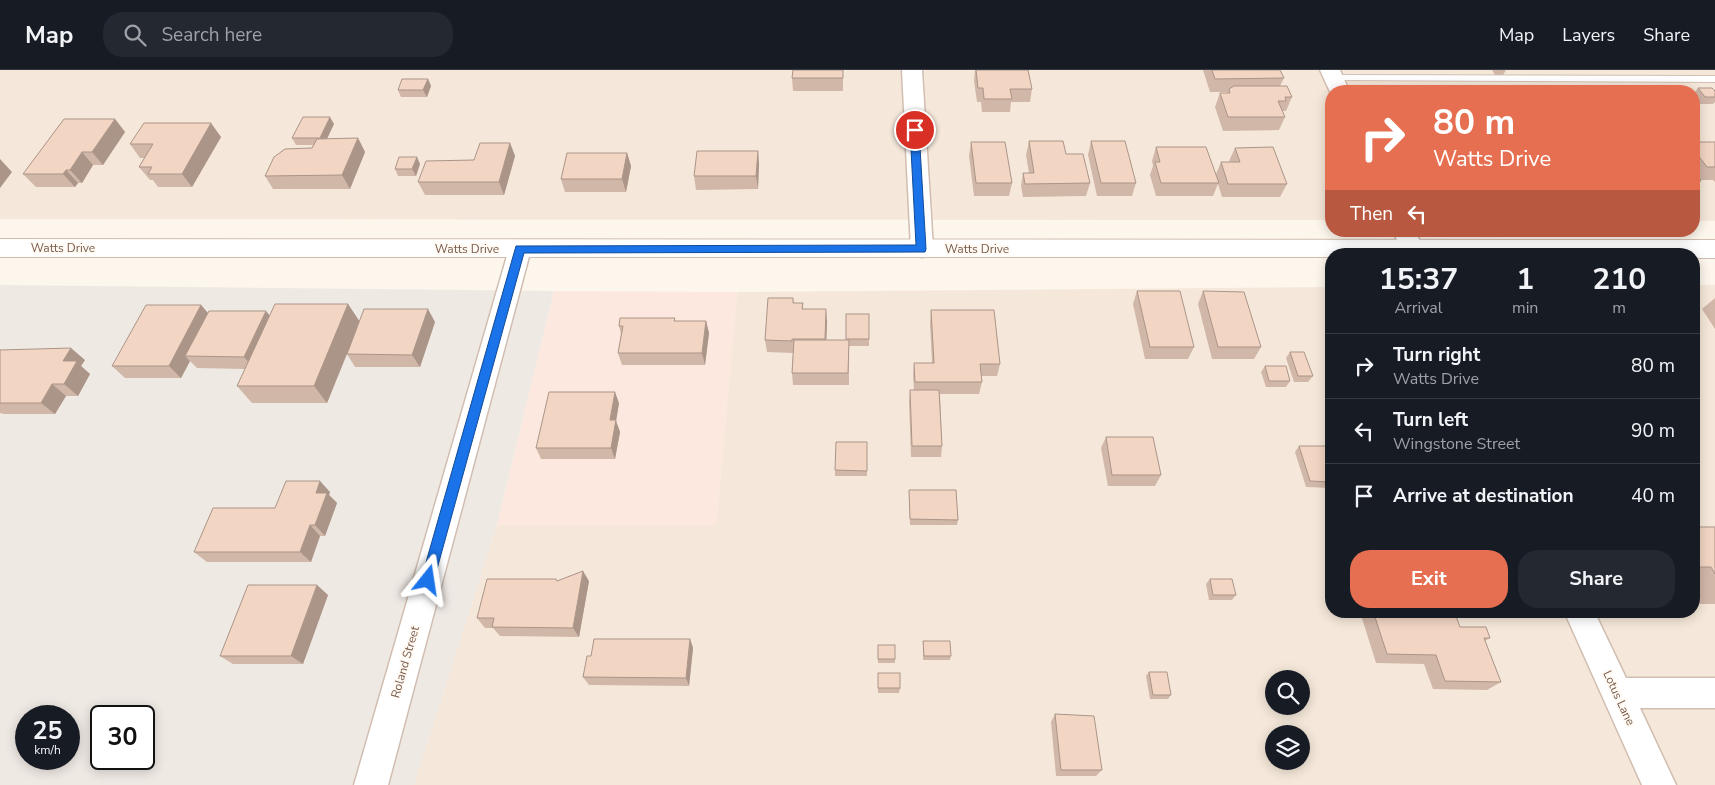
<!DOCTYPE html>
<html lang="en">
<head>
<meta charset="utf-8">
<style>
	:root { --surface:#171b24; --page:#242831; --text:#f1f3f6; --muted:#9ea1a6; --line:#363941; --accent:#e76f51 }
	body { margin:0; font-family:"Nunito Sans",sans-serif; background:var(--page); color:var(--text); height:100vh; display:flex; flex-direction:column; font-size:19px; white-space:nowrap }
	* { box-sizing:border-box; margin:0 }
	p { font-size:16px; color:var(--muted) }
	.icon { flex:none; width:28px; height:28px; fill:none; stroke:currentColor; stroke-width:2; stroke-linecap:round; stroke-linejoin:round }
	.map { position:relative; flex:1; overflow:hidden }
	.side { position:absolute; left:1325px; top:178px; width:375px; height:370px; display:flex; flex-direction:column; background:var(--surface); border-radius:20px; box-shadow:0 2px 12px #0003 }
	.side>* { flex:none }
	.guide { position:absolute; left:1325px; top:15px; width:375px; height:152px; border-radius:20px; box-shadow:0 2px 12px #0003; background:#e76f51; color:#fff; overflow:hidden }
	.controls { position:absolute; left:1265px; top:600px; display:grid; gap:10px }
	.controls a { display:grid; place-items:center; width:45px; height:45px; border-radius:50%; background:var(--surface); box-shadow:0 2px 12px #0003; font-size:25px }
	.speed { position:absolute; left:15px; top:635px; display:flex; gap:10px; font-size:25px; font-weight:700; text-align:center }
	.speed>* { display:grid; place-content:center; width:65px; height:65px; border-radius:50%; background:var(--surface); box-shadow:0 2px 12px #0003; line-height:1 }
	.speed small { font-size:12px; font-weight:400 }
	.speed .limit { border:2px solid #111; border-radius:8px; background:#fff; color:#111 }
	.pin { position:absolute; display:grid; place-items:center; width:42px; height:42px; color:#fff; margin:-21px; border:2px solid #fff; border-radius:50%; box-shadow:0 1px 5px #0007 }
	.me { position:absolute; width:55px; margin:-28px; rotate:15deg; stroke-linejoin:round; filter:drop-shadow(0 0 4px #0008) }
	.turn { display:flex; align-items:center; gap:18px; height:105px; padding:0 25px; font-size:22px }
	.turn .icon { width:65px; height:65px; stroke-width:2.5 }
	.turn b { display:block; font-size:35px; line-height:42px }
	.then { display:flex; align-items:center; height:48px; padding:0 25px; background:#0003; gap:10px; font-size:19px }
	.eta { display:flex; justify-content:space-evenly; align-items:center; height:85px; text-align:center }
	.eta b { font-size:30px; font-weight:700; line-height:35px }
	.button { display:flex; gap:10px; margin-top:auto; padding:10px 25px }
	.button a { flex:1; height:58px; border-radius:20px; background:var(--accent); color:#fff; font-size:20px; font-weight:700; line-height:58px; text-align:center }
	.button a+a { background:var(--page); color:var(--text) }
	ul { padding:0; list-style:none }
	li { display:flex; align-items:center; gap:15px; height:65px; padding:0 25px; border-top:1px solid var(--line) }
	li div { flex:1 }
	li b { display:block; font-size:19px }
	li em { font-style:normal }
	header { display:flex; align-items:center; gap:30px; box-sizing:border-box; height:70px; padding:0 25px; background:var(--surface); border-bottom:1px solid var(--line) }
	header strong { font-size:24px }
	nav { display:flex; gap:28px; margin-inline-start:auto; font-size:18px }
	.search { width:350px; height:45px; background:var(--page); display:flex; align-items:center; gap:12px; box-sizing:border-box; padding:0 18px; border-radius:20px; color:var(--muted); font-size:19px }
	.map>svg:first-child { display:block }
</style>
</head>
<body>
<header>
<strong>Map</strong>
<div class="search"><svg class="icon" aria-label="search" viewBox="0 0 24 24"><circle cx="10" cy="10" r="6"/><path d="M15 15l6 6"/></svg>Search here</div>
<nav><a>Map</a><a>Layers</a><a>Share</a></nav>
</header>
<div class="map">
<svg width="1715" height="715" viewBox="0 0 1715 715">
	<rect width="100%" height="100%" fill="#fdf6ec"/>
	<g fill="#f5e8da" fill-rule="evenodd">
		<polygon points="0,0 1715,0 1715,151 1694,151 1694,21 1331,21 1331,150 0,149"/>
		<path d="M1694 215H1715V715H414L497 455H716L737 222 1331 217V541H1694ZM1274 609H1301V636H1274ZM1274 664H1301V691H1274Z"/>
	</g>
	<polygon fill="#fde8e0" points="554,221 737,222 716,455 497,455"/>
	<path fill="#efe9e4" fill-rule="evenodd" d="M0 215 554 221 497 455 414 715H0ZM26 646H69V689H26ZM101 646H144V689H101Z"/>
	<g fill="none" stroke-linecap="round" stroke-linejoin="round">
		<defs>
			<polygon id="service" points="1333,5 1715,6 1715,12 1329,10 1328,8 1329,6"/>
			<g id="minor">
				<polygon points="902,0 922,0 933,179 930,185 922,187 914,185 911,179"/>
				<polygon points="1320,0 1340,0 1349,21 1331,21 1331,24"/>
				<polygon points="1393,161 1415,161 1426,184 1403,184"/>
				<polygon points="520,171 528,173 531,179 388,715 354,715 509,179 512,173"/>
				<polygon points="1564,541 1594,541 1626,608 1715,608 1715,638 1640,638 1676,715 1642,715"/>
			</g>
			<polygon id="tertiary" points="0,169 1715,170 1715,188 1694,188 1694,184 1331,184 1331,187 0,187"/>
		</defs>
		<use href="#service" stroke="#d1beb0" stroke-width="2"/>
		<use href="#minor" stroke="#d1beb0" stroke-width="3"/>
		<use href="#tertiary" stroke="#d1beb0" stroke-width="2"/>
		<use href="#service" fill="#fff" fill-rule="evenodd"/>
		<use href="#minor" fill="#fff" fill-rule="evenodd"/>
		<use href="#tertiary" fill="#fff" fill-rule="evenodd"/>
	</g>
	<g fill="#d1b7a8">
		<polygon points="843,0 843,21 793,21 792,8"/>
		<polygon points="975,0 1028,0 1032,19 1030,32 1011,32 1010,42 982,42 981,32 977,32 974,11"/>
		<polygon points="1203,0 1280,0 1284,8 1280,16 1292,27 1286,41 1282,41 1285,47 1279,60 1223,61 1215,37 1220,23 1227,23 1227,22 1210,22"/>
		<polygon points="1492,0 1506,0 1503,5 1495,5"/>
		<polygon points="428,9 431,16 427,27 401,27 398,20"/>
		<polygon points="1698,18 1715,21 1715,32 1713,34 1699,34 1694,27 1694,23"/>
		<polygon points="115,49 125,62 103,95 93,95 82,113 78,113 75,117 36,117 23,104"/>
		<polygon points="334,54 327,69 358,68 365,82 350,119 273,119 265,106 312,78 313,75 296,75 292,68"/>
		<polygon points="221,67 192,117 158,117 153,110 150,110 139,97 145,88 140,88 130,74"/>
		<polygon points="1029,71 1066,84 1090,113 1086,126 1023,127 1021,116 1023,103 1029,103 1026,85"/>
		<polygon points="1091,71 1136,113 1132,126 1097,126 1088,85"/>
		<polygon points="971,72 1012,113 1009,126 974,126 969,86"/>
		<polygon points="1694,72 1715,72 1715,112 1713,110 1701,110 1694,118"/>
		<polygon points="510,73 515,86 504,125 425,125 418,112 474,90"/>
		<polygon points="1156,77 1216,104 1221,92 1230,92 1229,91 1235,78 1287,114 1280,127 1222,127 1218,114 1213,126 1156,126 1150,105 1153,96 1152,91"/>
		<polygon points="758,81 759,94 758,119 696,120 694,106"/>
		<polygon points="627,83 631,96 626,122 565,122 561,109"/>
		<polygon points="420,94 416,106 398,106 395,99"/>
		<polygon points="1137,221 1194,277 1188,289 1145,289 1133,234"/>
		<polygon points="1203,221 1261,277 1254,289 1212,289 1198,234"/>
		<polygon points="793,228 794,233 803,233 803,239 827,252 826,270 846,270 846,244 869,244 869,276 849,276 849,315 793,315 792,303 793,283 767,282 765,270"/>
		<polygon points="1715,228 1715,259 1702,239"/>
		<polygon points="348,234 359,251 435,252 420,297 355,297 347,284 351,273 327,333 252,333 237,316 245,299 197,298 190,291 181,308 125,308 112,296 201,235 208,243 270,246"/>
		<polygon points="931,240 1000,294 997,306 981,306 982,312 979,324 940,324 942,376 941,387 911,387 909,332 910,320 914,320 913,305 914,293 932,293 930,253"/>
		<polygon points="675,251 706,251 709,263 705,295 622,295 618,283 621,264 619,256"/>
		<polygon points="0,280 85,290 81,296 90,304 78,326 66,326 55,344 4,344 0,343"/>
		<polygon points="1290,282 1313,306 1308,312 1294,312 1286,288"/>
		<polygon points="1265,296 1290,311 1286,317 1266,317 1261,302"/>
		<polygon points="619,333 616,351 620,362 615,389 541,389 536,378"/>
		<polygon points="1106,367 1161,405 1155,416 1108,416 1101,378"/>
		<polygon points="867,372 867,406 835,406 835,400"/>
		<polygon points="1299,376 1331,376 1331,418 1306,417 1295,382"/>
		<polygon points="909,420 958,450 957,455 910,455"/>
		<polygon points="330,422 329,425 337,433 325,466 320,466 311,492 207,492 194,482 275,438"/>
		<polygon points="1694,457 1715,457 1715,534 1700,534 1694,523"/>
		<polygon points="1210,509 1236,525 1232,530 1209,530 1206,514"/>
		<polygon points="557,511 589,511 579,567 500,566 493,558 485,558 477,548"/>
		<polygon points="328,525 303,594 233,594 220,586"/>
		<polygon points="1364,541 1373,541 1460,557 1490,568 1485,571 1501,612 1487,620 1433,619 1424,594 1376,593 1361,545"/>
		<polygon points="690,569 693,578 689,616 589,615 583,607 591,586"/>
		<polygon points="923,571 951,586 950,590 923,590"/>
		<polygon points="878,575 895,589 895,593 878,593"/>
		<polygon points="1149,602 1171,625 1168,629 1150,629 1146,606"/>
		<polygon points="878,603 900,618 899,623 878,623"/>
		<polygon points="1055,644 1102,700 1096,706 1056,706 1051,652"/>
	</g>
	<g fill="#aa9588">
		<polygon points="428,9 431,16 427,27 423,20"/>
		<polygon points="330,47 334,54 324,75 320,68"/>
		<polygon points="115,49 125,62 103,95 92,82"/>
		<polygon points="211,53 221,67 192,117 182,104"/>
		<polygon points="358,68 365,82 350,119 342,105"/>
		<polygon points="510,73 515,86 504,125 499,112"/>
		<polygon points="758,81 759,94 758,119 756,106"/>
		<polygon points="82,82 93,95 82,113 70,100"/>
		<polygon points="627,83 631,96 626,122 622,109"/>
		<polygon points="417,87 420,94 416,106 412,99"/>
		<polygon points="0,89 12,102 0,118"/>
		<polygon points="66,100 78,113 75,117 63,104"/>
		<polygon points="348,234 360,252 327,333 314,316"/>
		<polygon points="201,235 212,248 185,286 190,291 181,308 169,296"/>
		<polygon points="428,239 435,252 420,297 412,285"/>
		<polygon points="826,239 827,252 826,281 825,269"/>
		<polygon points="266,241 276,253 255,299 244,287"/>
		<polygon points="706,251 709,263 705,295 702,283"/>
		<polygon points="71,278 85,290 81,296 90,304 78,326 64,314 63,291"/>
		<polygon points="52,314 66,326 55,344 41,333"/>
		<polygon points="615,322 619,333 616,351 620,362 615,389 611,378 610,350"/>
		<polygon points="320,411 330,422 329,425 337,433 325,466 315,455 316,423"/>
		<polygon points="310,455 320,466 311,492 300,482"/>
		<polygon points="583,501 589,511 579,567 573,558"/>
		<polygon points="317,515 328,525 303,594 291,586"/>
		<polygon points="690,569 693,578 689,616 686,608"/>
	</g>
	<g fill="#f3d5c3" stroke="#aa9588">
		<polygon points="793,0 843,0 843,8 792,8"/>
		<polygon points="976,0 1028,0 1032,19 1010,19 1012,29 984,29 983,18 978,18"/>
		<polygon points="1212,0 1280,0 1284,8 1215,9"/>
		<polygon points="402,9 428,9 423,20 398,20"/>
		<polygon points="1234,16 1287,16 1292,27 1285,27 1286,31 1278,31 1285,47 1228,47 1220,23 1230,23 1229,19"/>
		<polygon points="1698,18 1712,18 1715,21 1715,27 1705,27"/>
		<polygon points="303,47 330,47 320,68 292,68"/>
		<polygon points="64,49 115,49 92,82 82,82 70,100 66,100 63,104 23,104"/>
		<polygon points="144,53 211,53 182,104 148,104 152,97 139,97 153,74 130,74"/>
		<polygon points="358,68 342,105 265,106 274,87 285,79 312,78 317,69"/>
		<polygon points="1029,71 1063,71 1066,84 1083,84 1090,113 1025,114 1023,103 1034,103"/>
		<polygon points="1091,71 1125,71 1136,113 1101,113"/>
		<polygon points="971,72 1005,72 1012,113 976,113"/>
		<polygon points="1694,72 1715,72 1715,97 1707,97 1694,80"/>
		<polygon points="480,73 510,73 499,112 418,112 426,91 474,90"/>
		<polygon points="1156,77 1206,77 1219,113 1161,113 1155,92 1160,92"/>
		<polygon points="1273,77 1287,114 1228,114 1221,92 1240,92 1235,78"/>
		<polygon points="697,81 758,81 756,106 694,106"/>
		<polygon points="567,83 627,83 622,109 561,109"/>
		<polygon points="399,87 417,87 412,99 395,99"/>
		<polygon points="1694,101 1701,111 1694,111"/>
		<polygon points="1137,221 1180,221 1194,277 1150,277"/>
		<polygon points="1203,221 1244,222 1261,277 1218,277"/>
		<polygon points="768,228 793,228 793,233 803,233 802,239 826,239 825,269 792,269 792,271 765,270"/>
		<polygon points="275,234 348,234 314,316 237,316"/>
		<polygon points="146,235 201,235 169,296 112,296"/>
		<polygon points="364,239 428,239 412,285 347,284"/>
		<polygon points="931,240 994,240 1000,294 980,294 982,312 915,312 914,293 934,293"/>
		<polygon points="209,241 266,241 244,287 185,286"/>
		<rect x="846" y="244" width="23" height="25"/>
		<polygon points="620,248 675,248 674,251 706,251 702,283 618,283 623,256 619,256"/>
		<polygon points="794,270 849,270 848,303 792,303"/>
		<polygon points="71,278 63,291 77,291 64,314 52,314 41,333 0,333 0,280"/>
		<polygon points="1694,278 1698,284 1694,284"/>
		<polygon points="1290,282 1304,282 1313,306 1298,306"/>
		<polygon points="1265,296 1286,296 1290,311 1269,311"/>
		<polygon points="910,320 939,320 942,376 912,376"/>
		<polygon points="549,322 615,322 610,350 616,350 611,378 536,378"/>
		<polygon points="1106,367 1153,367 1161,405 1112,405"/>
		<polygon points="836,372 867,372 867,401 835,400"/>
		<polygon points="1299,376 1331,376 1331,412 1310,411"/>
		<polygon points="286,411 320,411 316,423 327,423 315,455 310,455 300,482 194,482 213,438 275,438"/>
		<polygon points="909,420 956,420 958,450 910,449"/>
		<polygon points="1694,457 1715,457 1715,504 1711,497 1694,497"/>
		<polygon points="583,501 573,558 492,557 494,548 477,548 487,509 556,509 557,511"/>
		<polygon points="1210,509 1232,509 1236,525 1213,525"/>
		<polygon points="248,515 317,515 291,586 220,586"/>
		<polygon points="1373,541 1454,541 1460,557 1486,557 1490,568 1484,568 1501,612 1445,611 1436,585 1387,584"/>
		<polygon points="594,569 690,569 686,608 583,607 587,586 591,586"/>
		<polygon points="923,571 950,571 951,586 924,586"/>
		<rect x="878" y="575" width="17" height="14"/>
		<polygon points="1149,602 1167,602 1171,625 1153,625"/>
		<rect x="878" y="603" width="22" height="15"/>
		<polygon points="1055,644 1094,646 1102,700 1061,700"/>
	</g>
	<polygon fill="#1a73e8" stroke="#114b97" points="915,57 919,60 926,179 925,182 524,183 434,510 432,515 428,516 423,515 421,510 516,176 916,175 910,60"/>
	<g text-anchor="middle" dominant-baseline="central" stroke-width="4" stroke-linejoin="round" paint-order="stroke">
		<g font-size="12" fill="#7a5c4d" stroke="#fffaf3">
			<text x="63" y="178">Watts Drive</text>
			<text x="467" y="179">Watts Drive</text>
			<text x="977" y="179">Watts Drive</text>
			<text transform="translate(405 592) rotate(-74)">Roland Street</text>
			<text transform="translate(1619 628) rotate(65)">Lotus Lane</text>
		</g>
	</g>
</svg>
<div class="controls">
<a><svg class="icon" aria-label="search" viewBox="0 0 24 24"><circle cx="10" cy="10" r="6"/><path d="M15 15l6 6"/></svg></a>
<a><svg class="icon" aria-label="layers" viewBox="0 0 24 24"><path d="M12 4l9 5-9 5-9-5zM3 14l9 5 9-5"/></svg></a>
</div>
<div class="speed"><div>25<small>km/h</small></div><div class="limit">30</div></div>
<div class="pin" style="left:915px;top:60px;background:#d93025"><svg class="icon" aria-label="arrive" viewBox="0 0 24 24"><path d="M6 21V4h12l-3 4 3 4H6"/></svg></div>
<svg class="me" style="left:428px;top:510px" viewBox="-20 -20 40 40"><path d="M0-17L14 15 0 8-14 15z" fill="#1a73e8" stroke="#fff" stroke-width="4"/></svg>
<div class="guide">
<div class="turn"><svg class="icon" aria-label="right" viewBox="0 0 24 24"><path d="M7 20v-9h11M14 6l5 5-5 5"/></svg><div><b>80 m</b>Watts Drive</div></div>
<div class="then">Then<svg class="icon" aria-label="left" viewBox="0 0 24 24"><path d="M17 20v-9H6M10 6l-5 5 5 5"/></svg></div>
</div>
<section class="side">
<div class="eta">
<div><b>15:37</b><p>Arrival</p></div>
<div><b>1</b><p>min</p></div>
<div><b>210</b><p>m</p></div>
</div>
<ul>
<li><svg class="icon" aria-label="right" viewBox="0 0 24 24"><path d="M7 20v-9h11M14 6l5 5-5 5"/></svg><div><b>Turn right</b><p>Watts Drive</p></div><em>80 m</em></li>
<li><svg class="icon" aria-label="left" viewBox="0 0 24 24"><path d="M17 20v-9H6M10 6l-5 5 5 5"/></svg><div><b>Turn left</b><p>Wingstone Street</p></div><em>90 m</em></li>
<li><svg class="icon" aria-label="arrive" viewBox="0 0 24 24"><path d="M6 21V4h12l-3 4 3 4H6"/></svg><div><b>Arrive at destination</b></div><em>40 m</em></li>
</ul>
<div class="button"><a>Exit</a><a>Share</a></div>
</section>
</div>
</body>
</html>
